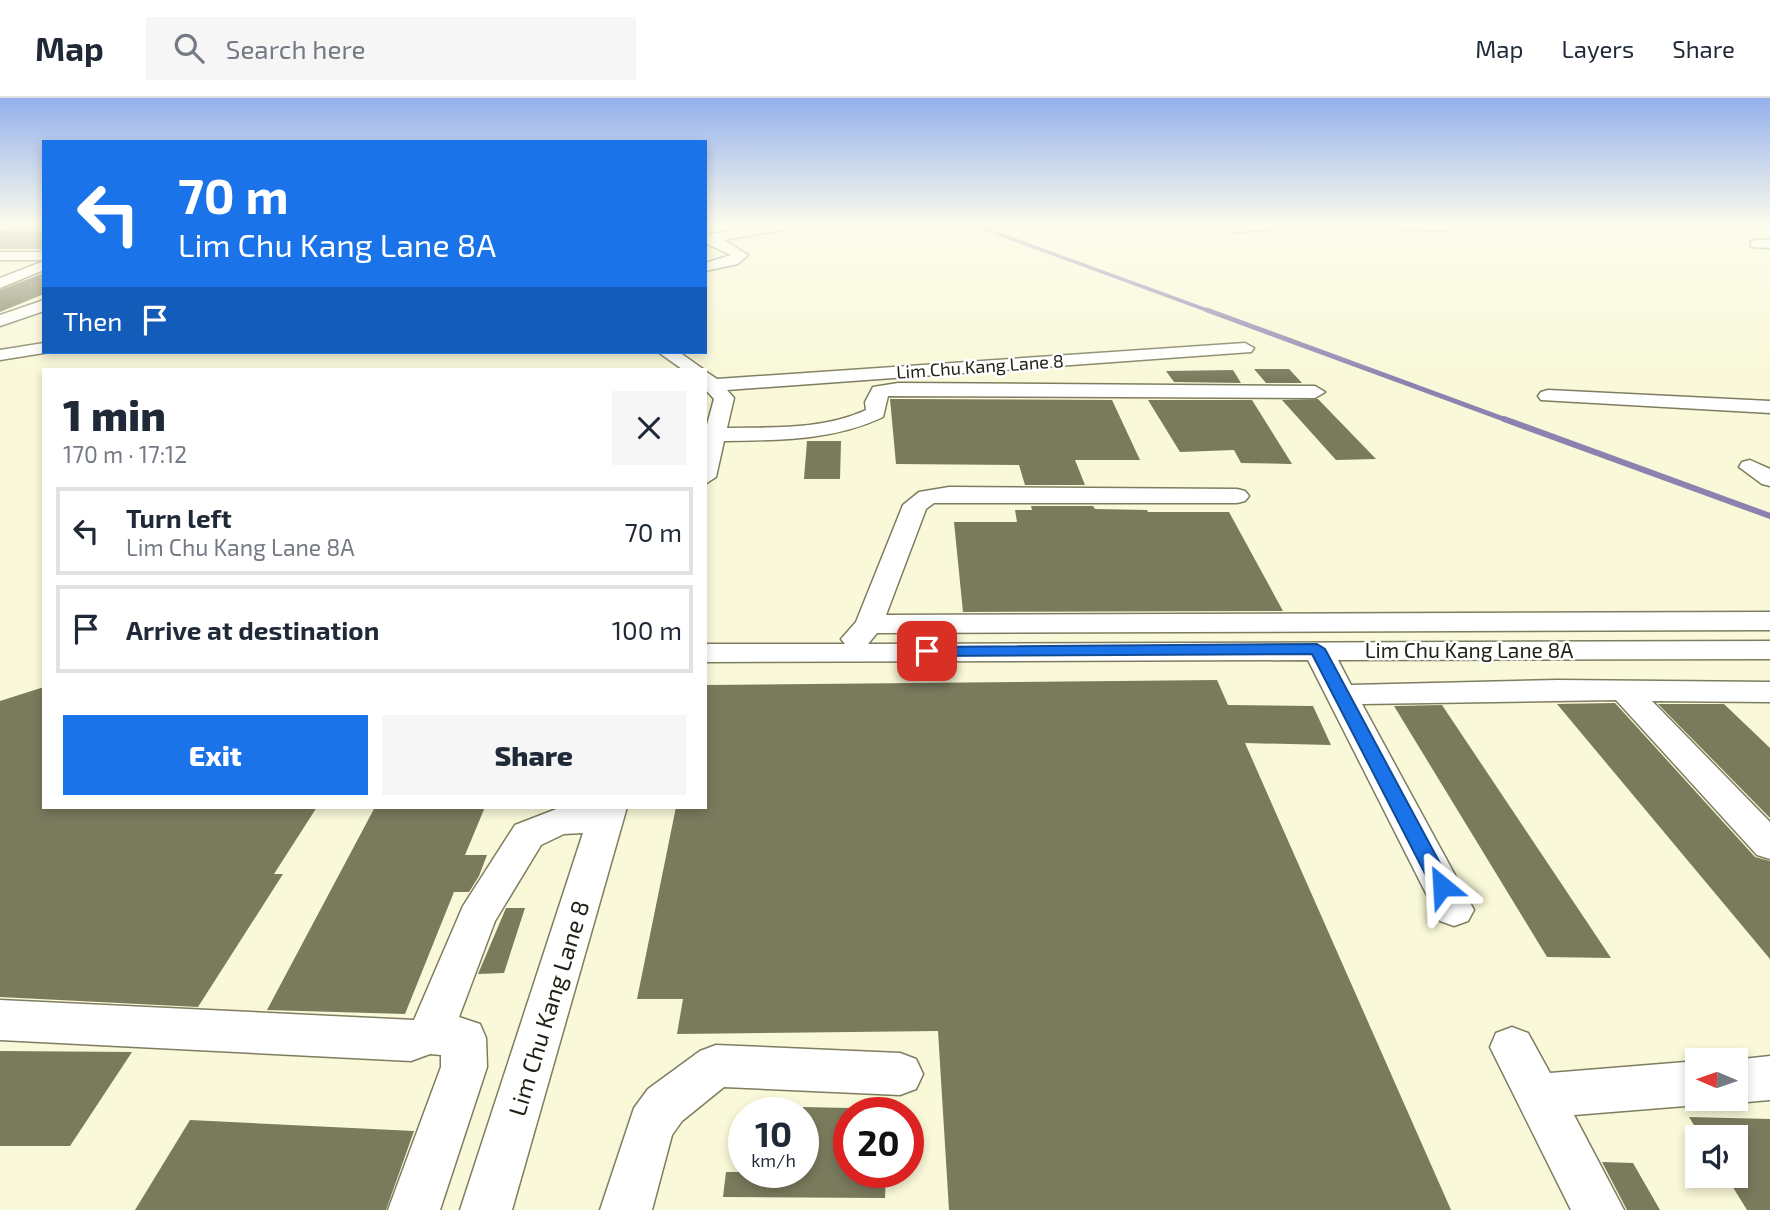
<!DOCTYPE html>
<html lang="en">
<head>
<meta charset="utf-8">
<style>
	:root { --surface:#fff; --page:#f6f6f7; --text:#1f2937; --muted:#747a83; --line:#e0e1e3; --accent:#1a73e8 }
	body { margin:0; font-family:"Exo 2",sans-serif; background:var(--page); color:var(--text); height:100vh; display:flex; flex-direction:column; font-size:26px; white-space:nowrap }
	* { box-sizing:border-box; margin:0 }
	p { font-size:23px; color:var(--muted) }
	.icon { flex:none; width:38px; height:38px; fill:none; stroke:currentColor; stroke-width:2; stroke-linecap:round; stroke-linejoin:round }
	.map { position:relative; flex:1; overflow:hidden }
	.sheet { position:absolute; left:42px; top:270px; width:665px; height:441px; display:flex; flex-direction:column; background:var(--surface); border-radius:0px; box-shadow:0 4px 10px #0003 }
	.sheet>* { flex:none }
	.guide { position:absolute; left:42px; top:42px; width:665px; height:214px; border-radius:0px; box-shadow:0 4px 10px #0003; background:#1a73e8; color:#fff; overflow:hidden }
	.needle { width:46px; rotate:272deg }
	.tools { position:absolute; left:1685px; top:950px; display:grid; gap:14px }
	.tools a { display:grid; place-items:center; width:63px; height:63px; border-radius:0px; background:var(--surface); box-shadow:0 4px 10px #0003; font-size:35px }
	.speed { position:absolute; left:728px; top:999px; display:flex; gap:14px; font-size:35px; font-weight:700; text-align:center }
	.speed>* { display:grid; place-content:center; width:91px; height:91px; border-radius:50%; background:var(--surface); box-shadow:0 4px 10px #0003; line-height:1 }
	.speed small { font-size:18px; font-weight:400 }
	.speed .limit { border:10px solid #d22; background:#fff; color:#111 }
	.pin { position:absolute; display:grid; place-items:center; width:60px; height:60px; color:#fff; margin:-30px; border-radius:14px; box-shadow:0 4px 10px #0006 }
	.me { position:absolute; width:77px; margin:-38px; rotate:333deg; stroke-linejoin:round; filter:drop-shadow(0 0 5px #0008) }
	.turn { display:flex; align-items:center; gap:24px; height:147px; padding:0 21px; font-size:32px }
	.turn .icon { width:91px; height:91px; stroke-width:2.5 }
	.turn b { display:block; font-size:49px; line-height:60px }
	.then { display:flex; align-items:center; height:66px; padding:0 21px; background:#0003; gap:14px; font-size:26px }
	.round { display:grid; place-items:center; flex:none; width:74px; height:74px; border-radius:0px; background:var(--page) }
	.head { display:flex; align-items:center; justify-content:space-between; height:119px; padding:0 21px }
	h1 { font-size:42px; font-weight:800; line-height:52px }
	.cta { display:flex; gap:14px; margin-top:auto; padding:14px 21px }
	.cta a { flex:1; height:80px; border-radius:0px; background:var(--accent); color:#fff; font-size:28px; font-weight:800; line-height:80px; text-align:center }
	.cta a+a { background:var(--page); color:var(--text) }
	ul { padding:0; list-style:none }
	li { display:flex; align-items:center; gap:21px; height:88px; margin:0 14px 10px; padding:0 7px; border:4px solid var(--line); border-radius:0px }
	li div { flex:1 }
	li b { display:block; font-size:26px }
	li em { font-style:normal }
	header { display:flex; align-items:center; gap:42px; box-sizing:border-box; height:98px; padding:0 35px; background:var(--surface); border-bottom:2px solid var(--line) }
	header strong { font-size:33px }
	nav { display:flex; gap:38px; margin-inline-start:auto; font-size:24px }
	.search { width:490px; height:63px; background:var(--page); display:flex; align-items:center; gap:18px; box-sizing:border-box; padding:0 24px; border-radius:0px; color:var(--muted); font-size:26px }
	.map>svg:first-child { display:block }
</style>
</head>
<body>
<header>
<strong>Map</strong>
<div class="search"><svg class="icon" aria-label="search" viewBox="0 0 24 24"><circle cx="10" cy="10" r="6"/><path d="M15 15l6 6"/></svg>Search here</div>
<nav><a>Map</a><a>Layers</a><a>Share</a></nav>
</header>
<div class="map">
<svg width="1770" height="1112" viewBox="0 0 1770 1112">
	<rect width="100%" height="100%" fill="#f9f8d8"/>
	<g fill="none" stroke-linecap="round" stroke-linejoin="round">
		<polyline stroke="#8b82b0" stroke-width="3.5" points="974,127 1212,214"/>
		<polyline stroke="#8b82b0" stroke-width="5" points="1207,212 1509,323"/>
		<polyline stroke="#8b82b0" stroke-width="6" points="1504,321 1770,418"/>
	</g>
	<g fill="#7a7a5d">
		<polygon points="16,127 44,127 44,151 0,151 0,133"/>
		<polygon points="44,175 44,196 0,214 0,192"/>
		<polygon points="1254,271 1289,271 1302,285 1266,285"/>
		<polygon points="1233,272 1241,285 1174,284 1166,273"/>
		<polygon points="890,301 1112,302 1140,362 1075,362 1085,387 1025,387 1019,367 896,366"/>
		<polygon points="1318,301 1376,361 1336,362 1282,302"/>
		<polygon points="1148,302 1252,302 1292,366 1241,365 1234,352 1180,354"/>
		<polygon points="807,343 841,343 840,381 804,381"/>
		<polygon points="1031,408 1093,408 1095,411 1147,412 1148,414 1229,414 1283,513 963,514 954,424 1017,424 1015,412 1032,412"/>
		<polygon points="1217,582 1228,607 1313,608 1331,647 1245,645 1451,1112 949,1112 938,933 677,936 683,901 637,901 676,709 705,709 705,587"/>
		<polygon points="44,589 44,709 317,709 274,776 283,776 198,909 0,899 0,603"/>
		<polygon points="1615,605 1755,759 1770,763 1770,861 1557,606"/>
		<polygon points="1658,606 1724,606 1770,650 1770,720"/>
		<polygon points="1442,607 1611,860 1547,859 1394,608"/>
		<polygon points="375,709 485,709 465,757 487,757 479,778 469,794 454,794 405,916 267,912"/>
		<polygon points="506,810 525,810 504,875 478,876"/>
		<polygon points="0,953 132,954 70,1048 0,1048"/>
		<polygon points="803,1009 849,1010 849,1074 886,1074 885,1100 723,1099 726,1074 803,1074"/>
		<polygon points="1689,1019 1770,1021 1770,1112 1747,1112 1726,1078 1736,1078 1736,1040 1702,1040"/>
		<polygon points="190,1022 414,1033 386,1112 135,1112"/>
		<polygon points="1602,1064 1633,1065 1660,1112 1627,1112"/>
	</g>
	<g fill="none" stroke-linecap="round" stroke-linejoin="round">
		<defs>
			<g id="minor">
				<polygon points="765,127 794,127 787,131 724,142 748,157 738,166 705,173 705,165 731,157 705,145 705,137"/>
				<polygon points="1241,127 1285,127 1278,131 1234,134 1234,128"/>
				<polygon points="1392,127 1452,127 1454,129 1447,133 1399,131"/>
				<polygon points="1756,142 1770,142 1770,150 1751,149 1751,143"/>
				<rect x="0" y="154" width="44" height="8"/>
				<polygon points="44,163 44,172 0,190 0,180"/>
				<polygon points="44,202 44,213 0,228 0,217"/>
				<polygon points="44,245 44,254 50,254 0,262 0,252"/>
				<path d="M1245 245 1254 250 1251 254 727 292 734 300 727 330C774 329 822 332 866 312L865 304 873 289 898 285 1315 288 1325 294 1315 300 888 298 883 319C832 343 779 342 724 343L716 379 705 386V334L714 301 705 291V273L717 281Z"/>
				<polygon points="658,254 679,254 703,271 682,271"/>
				<polygon points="1548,292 1770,303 1770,315 1541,302 1538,298 1541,294"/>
				<polygon points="1750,362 1770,371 1770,388 1762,386 1739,369 1742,364"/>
				<polygon points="949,389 1237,391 1245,393 1249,398 1245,403 1237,405 934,405 926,411 886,517 1770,514 1770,532 877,535 868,546 1770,543 1770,561 1338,562 1351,587 1558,582 1770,584 1770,604 1652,603 1770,724 1770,761 1757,757 1616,602 1362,606 1474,812 1468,823 1454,828 1440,823 1308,562 705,564 705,546 845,546 841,541 856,524 903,407 919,394"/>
				<polygon points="627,709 512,1112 460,1112 583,735 564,736 541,747 495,823 459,919 480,926 486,940 487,969 440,1112 388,1112 441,969 441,957 430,956 411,963 0,942 0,902 414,922 463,808 515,727 559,710"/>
				<polygon points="1512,929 1528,935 1550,975 1698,963 1698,1001 1713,1001 1698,1007 1574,1017 1624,1112 1571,1112 1490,949 1496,935"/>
				<polygon points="716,947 900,955 916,961 923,976 916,991 900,997 724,989 682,1023 672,1037 652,1112 600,1112 634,1010 648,991 700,953"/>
				<polygon points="1770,958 1770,1002 1736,1005 1727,1001 1736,1001 1736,962 1733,962"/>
			</g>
		</defs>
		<use href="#minor" stroke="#7e7d60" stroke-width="3"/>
		<use href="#minor" fill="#fff" fill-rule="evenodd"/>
	</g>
	<linearGradient id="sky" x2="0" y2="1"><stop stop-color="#94b0ec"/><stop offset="0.45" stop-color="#fcfced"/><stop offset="1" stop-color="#fcfced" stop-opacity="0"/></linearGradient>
	<rect width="1770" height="282" fill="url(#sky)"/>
	<polygon fill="#1a73e8" stroke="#114b97" stroke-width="2" points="1317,546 1325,551 1449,782 1452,788 1449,793 1434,793 1312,556 927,558 919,553 927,549"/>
	<g text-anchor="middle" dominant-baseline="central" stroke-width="5" stroke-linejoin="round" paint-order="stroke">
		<g font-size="18" fill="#232216" stroke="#fff">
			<text transform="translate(980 268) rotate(-4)">Lim Chu Kang Lane 8</text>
		</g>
		<g font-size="21" fill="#232216" stroke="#fff">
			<text x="1469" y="551">Lim Chu Kang Lane 8A</text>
		</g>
		<g font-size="24" fill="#232216" stroke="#fff">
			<text transform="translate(548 910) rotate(-73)">Lim Chu Kang Lane 8</text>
		</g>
	</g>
</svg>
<div class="tools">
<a><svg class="needle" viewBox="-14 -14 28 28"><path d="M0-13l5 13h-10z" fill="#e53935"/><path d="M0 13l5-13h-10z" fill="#747a83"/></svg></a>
<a><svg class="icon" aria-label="sound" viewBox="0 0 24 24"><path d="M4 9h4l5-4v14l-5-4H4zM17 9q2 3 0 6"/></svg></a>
</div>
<div class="speed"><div>10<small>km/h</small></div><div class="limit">20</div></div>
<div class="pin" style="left:927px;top:553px;background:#d93025"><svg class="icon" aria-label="arrive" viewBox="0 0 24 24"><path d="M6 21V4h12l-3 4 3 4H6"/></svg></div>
<svg class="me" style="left:1442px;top:788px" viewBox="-20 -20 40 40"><path d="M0-17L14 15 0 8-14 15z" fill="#1a73e8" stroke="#fff" stroke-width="4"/></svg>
<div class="guide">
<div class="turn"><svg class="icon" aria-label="left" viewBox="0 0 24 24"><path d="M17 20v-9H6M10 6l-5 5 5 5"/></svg><div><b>70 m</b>Lim Chu Kang Lane 8A</div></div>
<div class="then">Then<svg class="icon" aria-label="arrive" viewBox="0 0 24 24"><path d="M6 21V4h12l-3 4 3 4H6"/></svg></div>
</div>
<section class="sheet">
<div class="head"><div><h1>1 min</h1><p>170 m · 17:12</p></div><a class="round"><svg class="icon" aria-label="close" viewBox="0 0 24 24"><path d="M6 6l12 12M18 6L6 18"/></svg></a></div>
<ul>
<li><svg class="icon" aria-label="left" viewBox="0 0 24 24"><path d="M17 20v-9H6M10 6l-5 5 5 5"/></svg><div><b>Turn left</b><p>Lim Chu Kang Lane 8A</p></div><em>70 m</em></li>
<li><svg class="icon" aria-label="arrive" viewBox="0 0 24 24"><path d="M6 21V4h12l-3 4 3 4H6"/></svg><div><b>Arrive at destination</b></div><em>100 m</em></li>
</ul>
<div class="cta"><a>Exit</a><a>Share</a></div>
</section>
</div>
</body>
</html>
